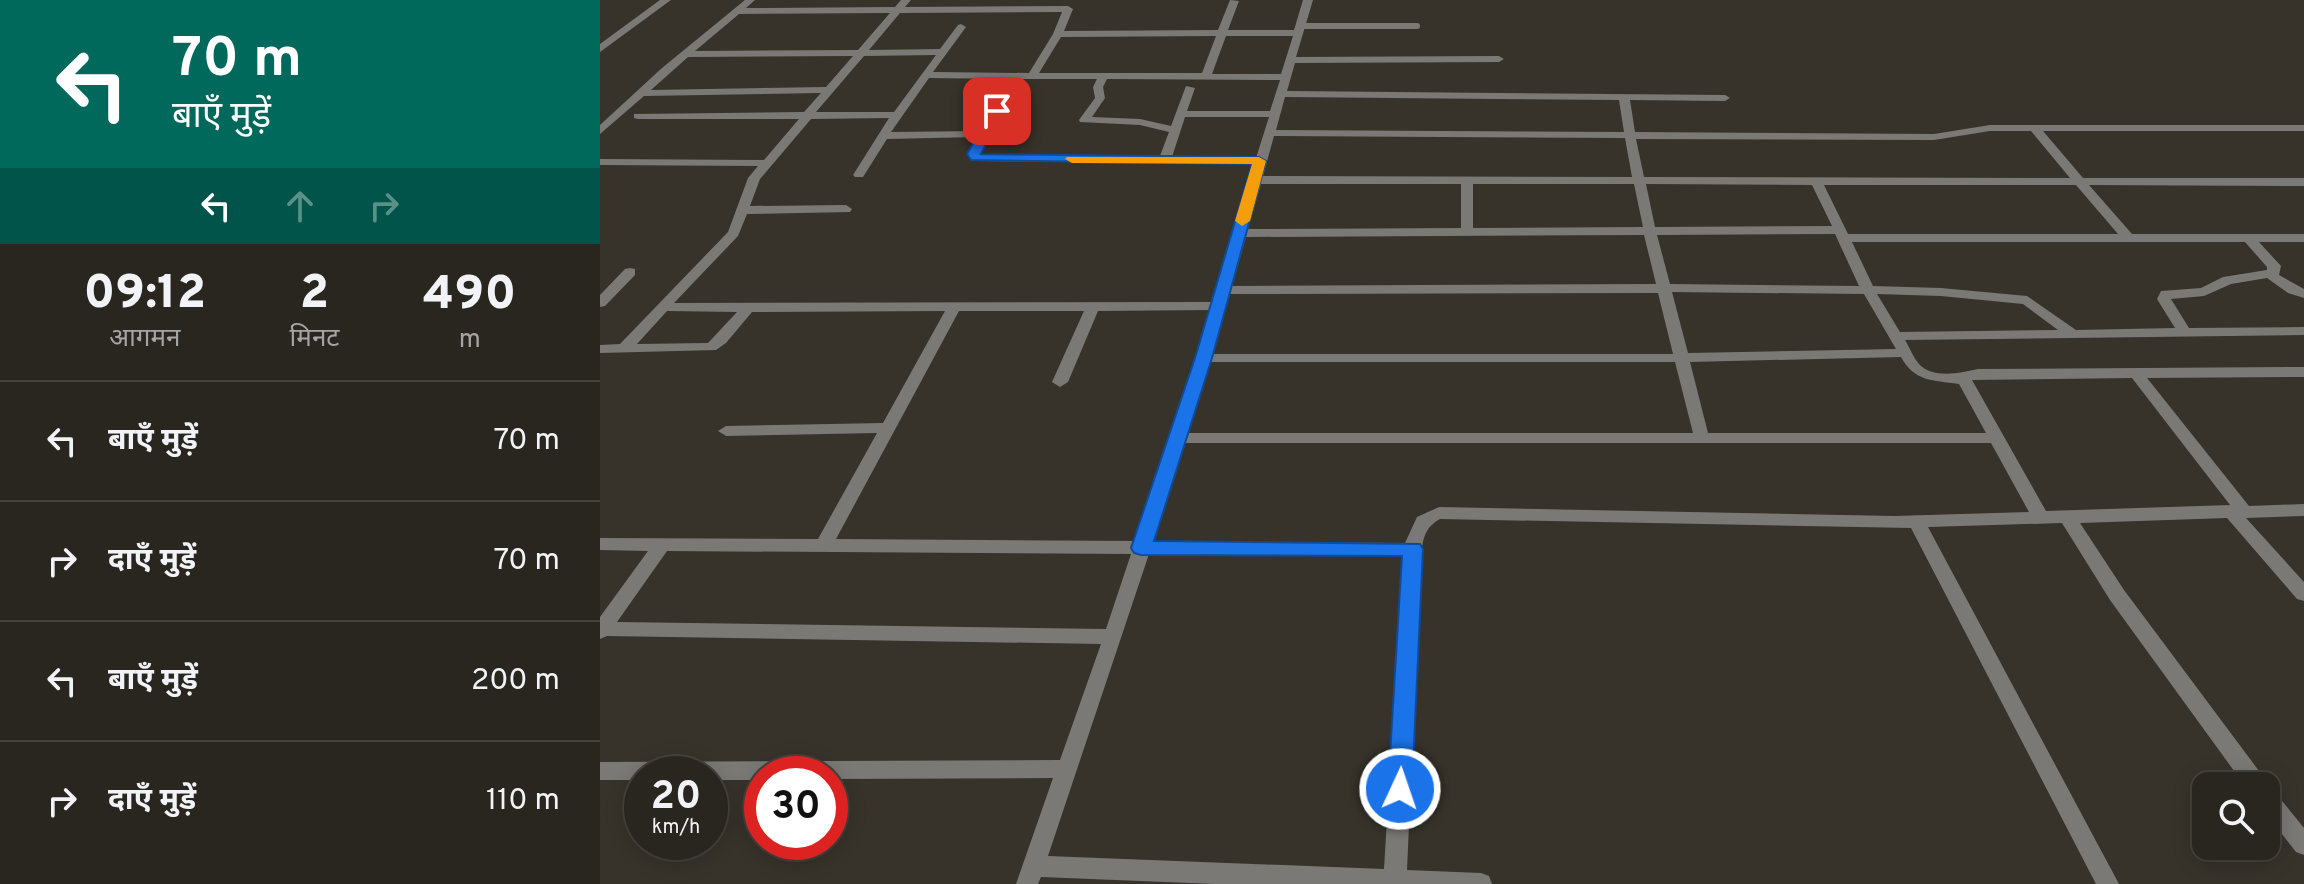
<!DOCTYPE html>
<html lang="hi">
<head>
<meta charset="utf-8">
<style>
	:root { --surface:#292620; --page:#35322d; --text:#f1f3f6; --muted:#a5a5a5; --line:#45433e }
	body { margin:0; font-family:Overpass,"Noto Sans Devanagari",sans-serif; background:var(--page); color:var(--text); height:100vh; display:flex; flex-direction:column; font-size:30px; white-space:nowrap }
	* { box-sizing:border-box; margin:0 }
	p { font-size:26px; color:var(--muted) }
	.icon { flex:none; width:44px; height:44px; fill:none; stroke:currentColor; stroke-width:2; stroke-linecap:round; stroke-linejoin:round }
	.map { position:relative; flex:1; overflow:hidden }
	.details { display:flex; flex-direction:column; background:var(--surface); width:600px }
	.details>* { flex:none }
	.banner { background:#00695c; color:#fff; overflow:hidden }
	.tools { position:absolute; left:1592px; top:772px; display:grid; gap:16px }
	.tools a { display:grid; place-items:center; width:88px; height:88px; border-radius:16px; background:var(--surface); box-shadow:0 4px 20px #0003,0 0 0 2px var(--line); font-size:40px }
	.speed { position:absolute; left:24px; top:756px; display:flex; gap:16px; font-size:40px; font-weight:700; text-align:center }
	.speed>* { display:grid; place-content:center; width:104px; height:104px; border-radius:50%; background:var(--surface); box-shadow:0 4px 20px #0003,0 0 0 2px var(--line); line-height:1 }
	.speed small { font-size:20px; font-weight:400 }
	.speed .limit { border:12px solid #d22; background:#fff; color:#111 }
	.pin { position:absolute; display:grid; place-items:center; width:68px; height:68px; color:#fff; margin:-34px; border-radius:16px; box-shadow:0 4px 12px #0006 }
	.me { position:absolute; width:88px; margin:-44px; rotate:3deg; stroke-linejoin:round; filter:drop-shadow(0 0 6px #0008) }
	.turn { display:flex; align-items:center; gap:28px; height:168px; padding:0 40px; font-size:36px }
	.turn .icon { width:104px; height:104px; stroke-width:2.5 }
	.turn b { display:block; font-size:56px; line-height:68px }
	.lanes { display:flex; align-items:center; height:76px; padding:0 40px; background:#0003; justify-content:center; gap:40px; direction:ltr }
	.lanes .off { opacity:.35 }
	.eta { display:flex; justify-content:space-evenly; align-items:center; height:136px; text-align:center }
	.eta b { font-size:48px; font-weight:800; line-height:56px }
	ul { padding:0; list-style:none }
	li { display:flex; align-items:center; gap:24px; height:120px; padding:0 40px; border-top:2px solid var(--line) }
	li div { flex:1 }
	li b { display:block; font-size:30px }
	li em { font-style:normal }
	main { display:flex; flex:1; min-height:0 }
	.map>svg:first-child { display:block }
</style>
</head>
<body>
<main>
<section class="details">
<div class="banner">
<div class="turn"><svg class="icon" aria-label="left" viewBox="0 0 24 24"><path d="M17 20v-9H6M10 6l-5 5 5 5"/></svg><div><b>70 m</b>बाएँ मुड़ें</div></div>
<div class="lanes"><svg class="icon" aria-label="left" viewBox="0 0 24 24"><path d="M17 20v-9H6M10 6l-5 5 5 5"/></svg><svg class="icon off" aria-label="ahead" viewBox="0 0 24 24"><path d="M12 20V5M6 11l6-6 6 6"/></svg><svg class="icon off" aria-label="right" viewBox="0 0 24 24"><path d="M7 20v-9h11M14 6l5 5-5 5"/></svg></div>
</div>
<div class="eta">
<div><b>09:12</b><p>आगमन</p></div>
<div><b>2</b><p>मिनट</p></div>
<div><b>490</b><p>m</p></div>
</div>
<ul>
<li><svg class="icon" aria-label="left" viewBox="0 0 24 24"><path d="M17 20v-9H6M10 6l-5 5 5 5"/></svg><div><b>बाएँ मुड़ें</b></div><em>70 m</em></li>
<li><svg class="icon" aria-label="right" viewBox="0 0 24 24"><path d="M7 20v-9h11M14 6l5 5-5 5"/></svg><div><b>दाएँ मुड़ें</b></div><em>70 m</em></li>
<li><svg class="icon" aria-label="left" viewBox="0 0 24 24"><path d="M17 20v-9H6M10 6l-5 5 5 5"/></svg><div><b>बाएँ मुड़ें</b></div><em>200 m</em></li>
<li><svg class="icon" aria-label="right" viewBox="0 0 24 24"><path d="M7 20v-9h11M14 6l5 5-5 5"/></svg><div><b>दाएँ मुड़ें</b></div><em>110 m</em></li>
</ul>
</section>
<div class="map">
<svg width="1704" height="884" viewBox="0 0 1704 884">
	<rect width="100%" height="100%" fill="#37332b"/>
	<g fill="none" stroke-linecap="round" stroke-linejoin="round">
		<polyline stroke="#7b7975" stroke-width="6" points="701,26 817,26"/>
		<g fill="#7b7975" fill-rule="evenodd">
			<polygon points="60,0 71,0 0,52 0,44"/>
			<path d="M145 0H155L146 8 295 7 301 0H311L305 7 468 6 473 9 464 31 618 30 630 0 639 1 628 30H694L703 0H713L696 57 899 56 904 59 899 62 695 63 687 91 1125 95 1130 98 1125 101 1030 100 1035 132 1334 134 1390 125H1704V131H1443L1483 178H1704V186L1489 185 1532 234H1704V242H1659L1681 266 1679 275 1704 289V298L1688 293 1667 278 1631 284 1604 296 1571 299 1589 328 1704 327V335L1305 340C1310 348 1313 357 1319 364 1332 379 1361 373 1378 369L1704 367V377L1547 378 1649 506 1704 504V516L1646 518 1704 582V601L1697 599 1627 518 1480 523 1524 590 1665 779 1668 786 1667 789 1674 791 1704 828V855L1696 852 1666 814V786H1645L1510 600 1462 523 1328 527 1519 884H1496L1311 528 840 519C823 528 822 543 821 561L807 870 881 873 889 876 892 884H615L441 877 438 884H416L453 778 230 779V774H162V780H110V774H42V780H0V762L460 760 501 644 7 636 0 639V617L48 551 0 550V538L218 539 277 433 126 436 118 431 126 426 283 423 345 311 152 312 126 343 116 350 0 353V345L20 344 128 232 148 178 158 166 0 165V159L164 160 199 119H38L34 118V114L204 112 221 93 44 96 0 134V125L62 68ZM462 12 453 34 429 73 333 72 366 27 361 24 358 25 340 49 269 50 300 13ZM290 13 258 50 95 51 139 14ZM616 36 602 73H439L461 37ZM626 36H693L681 74H612ZM336 55 294 112H216L264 56ZM253 56 226 87 51 90 88 57ZM329 78 410 79 381 131 291 132ZM421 79H497L493 87 495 98 479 120 480 122 540 125 569 132 560 156 382 155V150ZM507 79 680 80 670 111H587L595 88 586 86 571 126 540 119 492 117 505 98 503 87ZM685 97 1019 100 1024 132 676 130ZM585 117H669L656 158 572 157ZM289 118 253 175 255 177H263L287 139 377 137 370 150V158L376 161 654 164 613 302 74 303 138 236 147 214 250 212 252 209 246 205 150 206 160 179 211 119ZM1390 131H1431L1470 178 1044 177 1036 139 1334 140ZM674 136 1025 138 1032 177 663 176ZM661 184H861V228L648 229ZM873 184H1034L1043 227 873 228ZM1046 184 1212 185 1232 226 1055 227ZM1224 185H1476L1518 234H1248ZM1235 234 1259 286 1070 284 1057 235ZM1044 235 1056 284 632 286 646 237ZM1252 242H1645L1667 267V270L1623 277 1601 288 1561 291 1557 299 1575 328 1476 330 1427 296 1341 288 1273 286ZM1072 292 1264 294 1296 349 1088 353ZM1058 293 1073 354H613L629 294ZM1277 294 1341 296 1423 304 1458 330 1300 332ZM611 310 536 541 236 539 359 311H484L452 382 460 387 468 382 498 311ZM67 311 137 312 108 343 37 344ZM1301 357C1315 382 1332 380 1359 384L1386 433H1108L1090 362ZM610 362H1075L1093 433H588ZM1532 378 1630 505 1446 511 1372 380ZM584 443H1391L1429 512 1294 516 839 507 817 517 805 543 553 541ZM67 551 531 554 506 629 17 622ZM549 554 803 555 784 869 448 856Z"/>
			<polygon points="30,268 35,269 35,275 5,306 0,307 0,295 25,269"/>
		</g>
	</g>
	<polygon fill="#1a73e8" stroke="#114b97" stroke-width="2" points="397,107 403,111 381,154 659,157 666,161 612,358 554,541 820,544 823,549 812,789 808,796 800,800 791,796 788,789 802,556 541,555 534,553 531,548 595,358 652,164 371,160 367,154 391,111"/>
	<polygon fill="#f59e0b" points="467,157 659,157 666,161 650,221 642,226 635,221 652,164 472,163 465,159"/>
</svg>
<div class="tools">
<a><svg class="icon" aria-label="search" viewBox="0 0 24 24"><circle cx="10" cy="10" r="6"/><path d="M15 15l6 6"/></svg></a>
</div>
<div class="speed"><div>20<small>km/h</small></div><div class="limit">30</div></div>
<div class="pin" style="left:397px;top:111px;background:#d93025"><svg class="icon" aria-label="arrive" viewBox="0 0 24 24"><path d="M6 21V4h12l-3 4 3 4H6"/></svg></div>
<svg class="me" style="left:800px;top:789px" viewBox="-20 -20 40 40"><circle r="17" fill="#1a73e8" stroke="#fff" stroke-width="3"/><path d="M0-11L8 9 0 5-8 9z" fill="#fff"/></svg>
</div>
</main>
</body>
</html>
